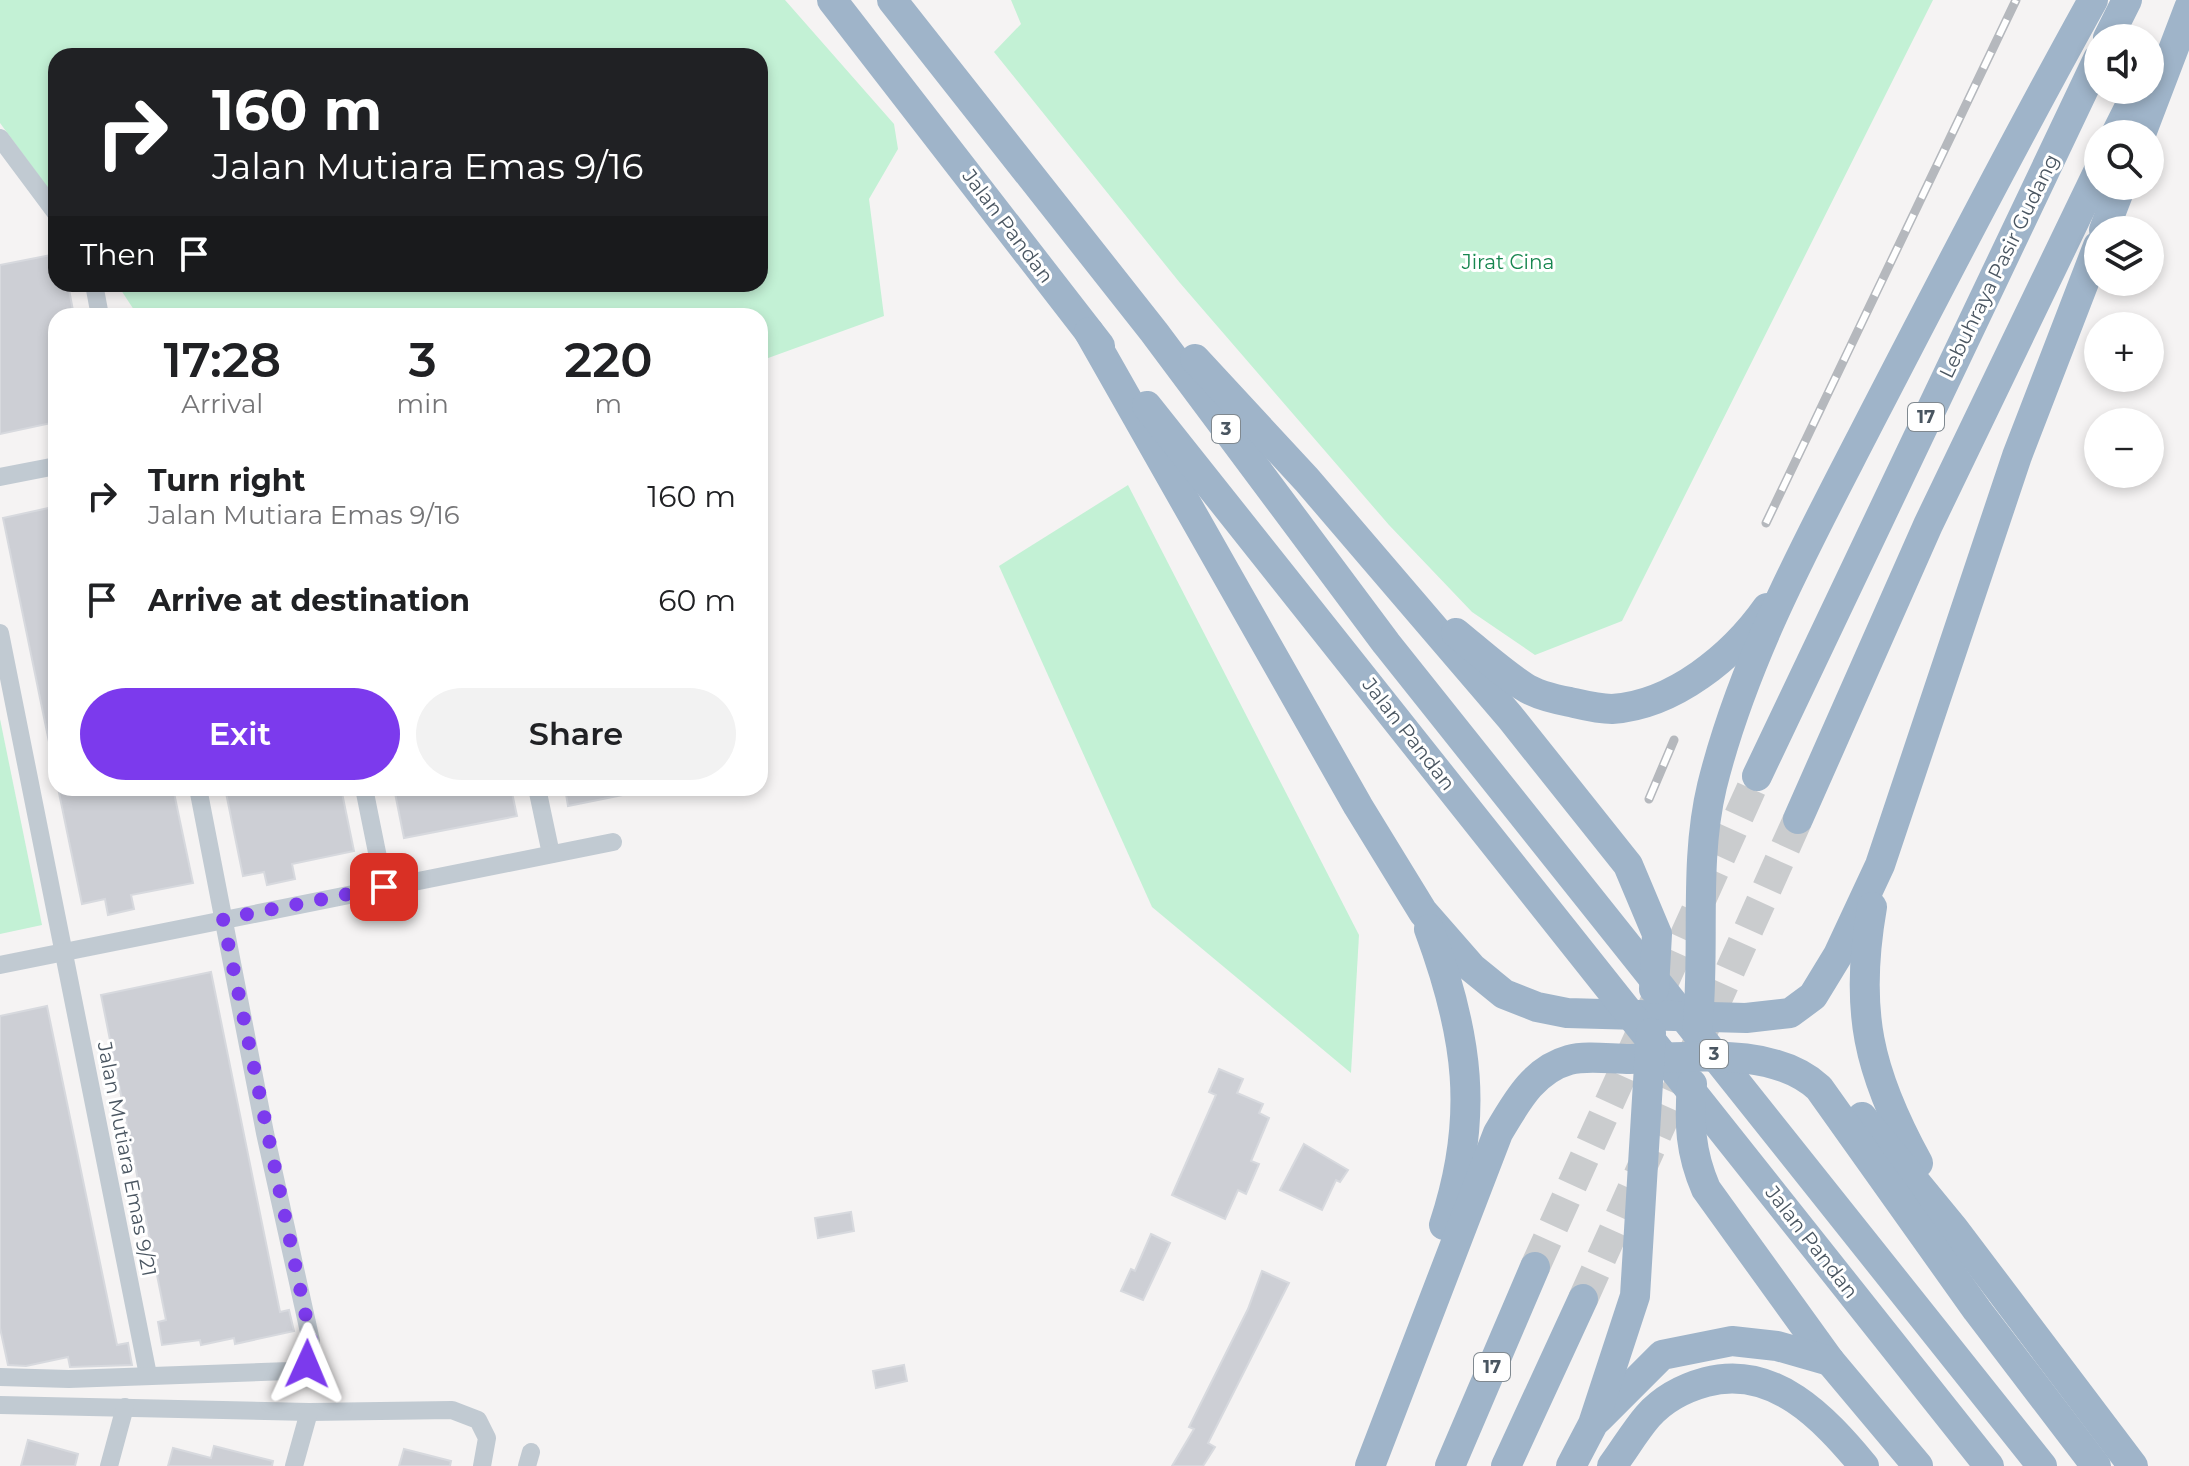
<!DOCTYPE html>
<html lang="en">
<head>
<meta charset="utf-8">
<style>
	:root { --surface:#fff; --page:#f2f2f2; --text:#202124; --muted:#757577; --accent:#7c3aed }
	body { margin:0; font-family:Montserrat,sans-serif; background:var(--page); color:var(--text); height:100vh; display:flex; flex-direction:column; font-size:30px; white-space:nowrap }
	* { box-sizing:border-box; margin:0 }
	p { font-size:26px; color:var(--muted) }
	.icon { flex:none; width:44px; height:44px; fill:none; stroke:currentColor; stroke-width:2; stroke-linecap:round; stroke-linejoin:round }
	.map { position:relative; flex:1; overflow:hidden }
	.details { position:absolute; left:48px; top:308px; width:720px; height:488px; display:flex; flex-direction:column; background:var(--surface); border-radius:24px; box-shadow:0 4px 12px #0003 }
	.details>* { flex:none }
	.top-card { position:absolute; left:48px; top:48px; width:720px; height:244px; border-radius:24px; box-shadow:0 4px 12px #0003; background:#202124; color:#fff; overflow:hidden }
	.controls { position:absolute; left:2084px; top:24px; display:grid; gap:16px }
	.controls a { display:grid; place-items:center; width:80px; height:80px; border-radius:50%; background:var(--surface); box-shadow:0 4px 12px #0003; font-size:40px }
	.pin { position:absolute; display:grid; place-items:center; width:68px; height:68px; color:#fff; margin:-34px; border-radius:16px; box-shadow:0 4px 12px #0006 }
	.me { position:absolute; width:88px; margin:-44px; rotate:1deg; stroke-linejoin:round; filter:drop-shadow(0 0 6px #0008) }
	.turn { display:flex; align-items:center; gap:28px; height:168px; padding:0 32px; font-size:36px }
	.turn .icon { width:104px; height:104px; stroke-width:2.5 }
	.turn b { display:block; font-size:56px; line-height:68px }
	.then { display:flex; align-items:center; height:76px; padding:0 32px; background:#0003; gap:16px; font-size:30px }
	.eta { display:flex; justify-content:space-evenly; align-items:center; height:136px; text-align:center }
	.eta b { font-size:48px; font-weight:600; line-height:56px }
	.cta { display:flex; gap:16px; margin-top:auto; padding:16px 32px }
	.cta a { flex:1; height:92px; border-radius:48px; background:var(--accent); color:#fff; font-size:32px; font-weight:600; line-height:92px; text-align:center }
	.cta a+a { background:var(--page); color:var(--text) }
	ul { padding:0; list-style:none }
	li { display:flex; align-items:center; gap:24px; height:104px; padding:0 32px }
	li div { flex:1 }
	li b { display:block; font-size:30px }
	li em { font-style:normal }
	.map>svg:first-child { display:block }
</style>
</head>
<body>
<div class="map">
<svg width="2189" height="1466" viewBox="0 0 2189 1466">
	<rect width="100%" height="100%" fill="#f5f3f3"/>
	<g fill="#c3f1d5">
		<polygon points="0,0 785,0 894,124 898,149 869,199 884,316 760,361 760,316 138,316 117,284 760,284 760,56 56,56 56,199 0,123"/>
		<polygon points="1011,0 1933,0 1622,621 1535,655 1472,612 1389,525 1180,283 994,52 1021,24"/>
		<polygon points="1128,485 1359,935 1351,1073 1152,907 999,566"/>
		<polygon points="0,719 42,925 0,934"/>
	</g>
	<g fill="#cdcfd5" stroke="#d7d9de" stroke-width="2">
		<polygon points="56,254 56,284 68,284 74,316 56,316 56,422 0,434 0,265"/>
		<polygon points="53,507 56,523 56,741 49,742 3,518"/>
		<polygon points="58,788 173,788 193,883 131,895 134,909 108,915 105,899 82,904"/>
		<polygon points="225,788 341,788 354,851 292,864 295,879 267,885 264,872 243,876"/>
		<polygon points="394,788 511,788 517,816 404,838"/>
		<polygon points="565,788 623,788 623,795 568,806"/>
		<polygon points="211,972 280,1312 289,1310 294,1331 235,1344 234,1338 201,1345 200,1340 162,1345 158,1322 166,1320 101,995"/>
		<polygon points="47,1006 117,1345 128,1343 132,1365 70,1367 68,1357 26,1366 8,1365 0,1328 0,1016"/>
		<polygon points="1219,1069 1243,1079 1237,1093 1263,1104 1259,1113 1269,1118 1251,1161 1259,1164 1246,1194 1238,1190 1225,1219 1172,1195 1216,1095 1209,1092"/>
		<polygon points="1304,1144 1348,1170 1340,1182 1336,1180 1322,1210 1280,1190"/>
		<polygon points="851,1212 854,1231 818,1238 815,1218"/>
		<polygon points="1151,1234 1170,1243 1143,1300 1121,1291 1131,1269 1135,1271"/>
		<polygon points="1262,1271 1289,1283 1208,1443 1215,1447 1203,1466 1172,1466 1194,1429 1189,1427 1248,1309"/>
		<polygon points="904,1365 907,1381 876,1388 873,1371"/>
		<polygon points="28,1440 78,1454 75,1466 21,1466"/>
		<polygon points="214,1446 273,1461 272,1466 168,1466 173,1448 211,1458"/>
		<polygon points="404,1449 451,1461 450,1466 399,1466"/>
	</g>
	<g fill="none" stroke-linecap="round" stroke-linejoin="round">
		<g stroke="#caccce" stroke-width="30" stroke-dasharray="30 15" stroke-linecap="butt">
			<polyline points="1535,1267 1757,776"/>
			<polyline points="1583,1299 1798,819"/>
		</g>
		<g stroke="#c1cad2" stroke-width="18">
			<polyline points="0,138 56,213"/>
			<polyline points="94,284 100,316"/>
			<polyline points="0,477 56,466"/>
			<polyline points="0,633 148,1375"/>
			<polyline points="364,788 384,887"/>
			<polyline points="537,788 551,854"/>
			<polyline points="0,965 613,842"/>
			<polyline points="0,1377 69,1379 289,1371 307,1364 311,1341 265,1133 198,788"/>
			<polyline points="0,1405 309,1412 452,1410 478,1420 487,1438 482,1466"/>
			<polyline points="109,1466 125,1407"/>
			<polyline points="294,1466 309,1412"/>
			<polyline points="527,1466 531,1452"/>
		</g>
		<g stroke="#9fb4c9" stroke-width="30">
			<polyline points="832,0 1100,346"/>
			<polyline points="892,0 1154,332 1386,643 2042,1466"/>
			<polyline points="2108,38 2127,0"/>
			<polyline points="2116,134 2138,90"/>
			<polyline points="2141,134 2189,8"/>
			<polyline points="2104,230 2121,186"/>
			<polyline points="1089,332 1358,806 1423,912 1472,968 1504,994 1537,1007 1567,1013 1746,1018 1790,1013 1813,996 1838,955 1880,865 2017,456 2098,246"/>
			<polyline points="1195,359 1307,480 1510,717 1628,865 1657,934 1654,989"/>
			<polyline points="1147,406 1989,1466"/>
			<path d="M1456 633C1478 651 1500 671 1523 686 1536 695 1554 699 1570 702 1583 705 1598 709 1612 709 1674 705 1733 656 1767 608"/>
			<polyline points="1757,776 2098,59"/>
			<polyline points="1798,819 1928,525 2098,172"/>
			<path d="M1872 907C1854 1010 1868 1072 1918 1163"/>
			<path d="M1429 929C1468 1034 1480 1117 1444 1225"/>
			<path d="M1697 1032C1706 951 1693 865 1712 786 1744 657 1810 538 1870 421 1943 280 2016 139 2093 0"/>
			<path d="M1692 1084C1689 1123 1690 1152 1706 1189L1830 1361 1918 1466"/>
			<polyline points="1862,1117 1954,1229 2133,1466"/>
			<polyline points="1598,1419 1662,1355 1732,1341 1777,1346 1830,1361"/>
			<path d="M1370 1466 1498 1133C1516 1103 1533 1070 1569 1060 1586 1055 1611 1059 1630 1059 1689 1058 1772 1045 1819 1088L1977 1310 2096 1466"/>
			<polyline points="1450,1466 1535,1267"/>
			<polyline points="1506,1466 1583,1299"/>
			<polyline points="1571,1466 1593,1424 1635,1296 1651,1033"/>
			<path d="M1612 1466C1624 1450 1635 1431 1648 1416 1663 1399 1684 1388 1706 1382 1774 1364 1824 1418 1864 1466"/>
		</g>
		<defs>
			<g id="rail">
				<polyline points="1766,523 2016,0"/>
				<polyline points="1649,799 1674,740"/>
			</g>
		</defs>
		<use href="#rail" stroke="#b5b8bd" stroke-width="9"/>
		<use href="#rail" stroke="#fff" stroke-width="6" stroke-dasharray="18" stroke-linecap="butt"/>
	</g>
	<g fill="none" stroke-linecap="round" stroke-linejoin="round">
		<polyline stroke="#7c3aed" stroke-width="14" stroke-dasharray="0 25.2" points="307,1364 311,1341 223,919 384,887"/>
	</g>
	<g text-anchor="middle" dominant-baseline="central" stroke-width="6" stroke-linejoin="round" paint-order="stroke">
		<g fill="#fff" stroke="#808990" stroke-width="2">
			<rect x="1908" y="403" width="36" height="28" rx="6"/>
			<rect x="1212" y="415" width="28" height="28" rx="6"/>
			<rect x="1700" y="1040" width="28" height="28" rx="6"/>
			<rect x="1474" y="1353" width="36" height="28" rx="6"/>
		</g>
		<g font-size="18" font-weight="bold" fill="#4a5661">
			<text x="1926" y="417">17</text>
			<text x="1226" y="429">3</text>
			<text x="1714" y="1054">3</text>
			<text x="1492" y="1367">17</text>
		</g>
		<g font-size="20" fill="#4a5661" stroke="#fff">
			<text transform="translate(1008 226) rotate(53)">Jalan Pandan</text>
			<text transform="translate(1999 266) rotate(-64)">Lebuhraya Pasir Gudang</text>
			<text transform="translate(1409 734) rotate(52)">Jalan Pandan</text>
			<text transform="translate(127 1159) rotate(79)">Jalan Mutiara Emas 9/21</text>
			<text transform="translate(1812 1242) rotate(52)">Jalan Pandan</text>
		</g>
		<g font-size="20" fill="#17864f" stroke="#fff">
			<text x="1508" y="262">Jirat Cina</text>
		</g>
	</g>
</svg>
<div class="controls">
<a><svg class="icon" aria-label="sound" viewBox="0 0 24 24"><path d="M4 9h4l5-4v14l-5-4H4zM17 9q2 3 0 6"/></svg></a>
<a><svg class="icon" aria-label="search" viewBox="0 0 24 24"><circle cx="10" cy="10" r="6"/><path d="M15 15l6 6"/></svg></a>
<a><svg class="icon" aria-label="layers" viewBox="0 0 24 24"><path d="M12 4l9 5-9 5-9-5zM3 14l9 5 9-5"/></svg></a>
<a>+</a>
<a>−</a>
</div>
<div class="pin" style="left:384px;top:887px;background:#d93025"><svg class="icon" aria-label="arrive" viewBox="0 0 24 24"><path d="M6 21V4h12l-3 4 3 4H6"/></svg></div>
<svg class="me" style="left:307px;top:1364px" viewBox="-20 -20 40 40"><path d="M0-17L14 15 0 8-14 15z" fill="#7c3aed" stroke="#fff" stroke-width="4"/></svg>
<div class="top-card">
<div class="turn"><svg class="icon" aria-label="right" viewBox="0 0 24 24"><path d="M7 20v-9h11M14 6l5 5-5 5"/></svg><div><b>160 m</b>Jalan Mutiara Emas 9/16</div></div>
<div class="then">Then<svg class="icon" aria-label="arrive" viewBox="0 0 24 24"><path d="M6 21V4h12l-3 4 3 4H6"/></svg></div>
</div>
<section class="details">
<div class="eta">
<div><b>17:28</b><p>Arrival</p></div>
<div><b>3</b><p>min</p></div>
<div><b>220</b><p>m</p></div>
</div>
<ul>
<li><svg class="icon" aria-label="right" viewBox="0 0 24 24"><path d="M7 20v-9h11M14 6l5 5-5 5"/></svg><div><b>Turn right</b><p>Jalan Mutiara Emas 9/16</p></div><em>160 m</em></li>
<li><svg class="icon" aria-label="arrive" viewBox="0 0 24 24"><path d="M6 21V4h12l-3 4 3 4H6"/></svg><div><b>Arrive at destination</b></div><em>60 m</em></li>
</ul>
<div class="cta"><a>Exit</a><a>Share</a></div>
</section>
</div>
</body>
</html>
